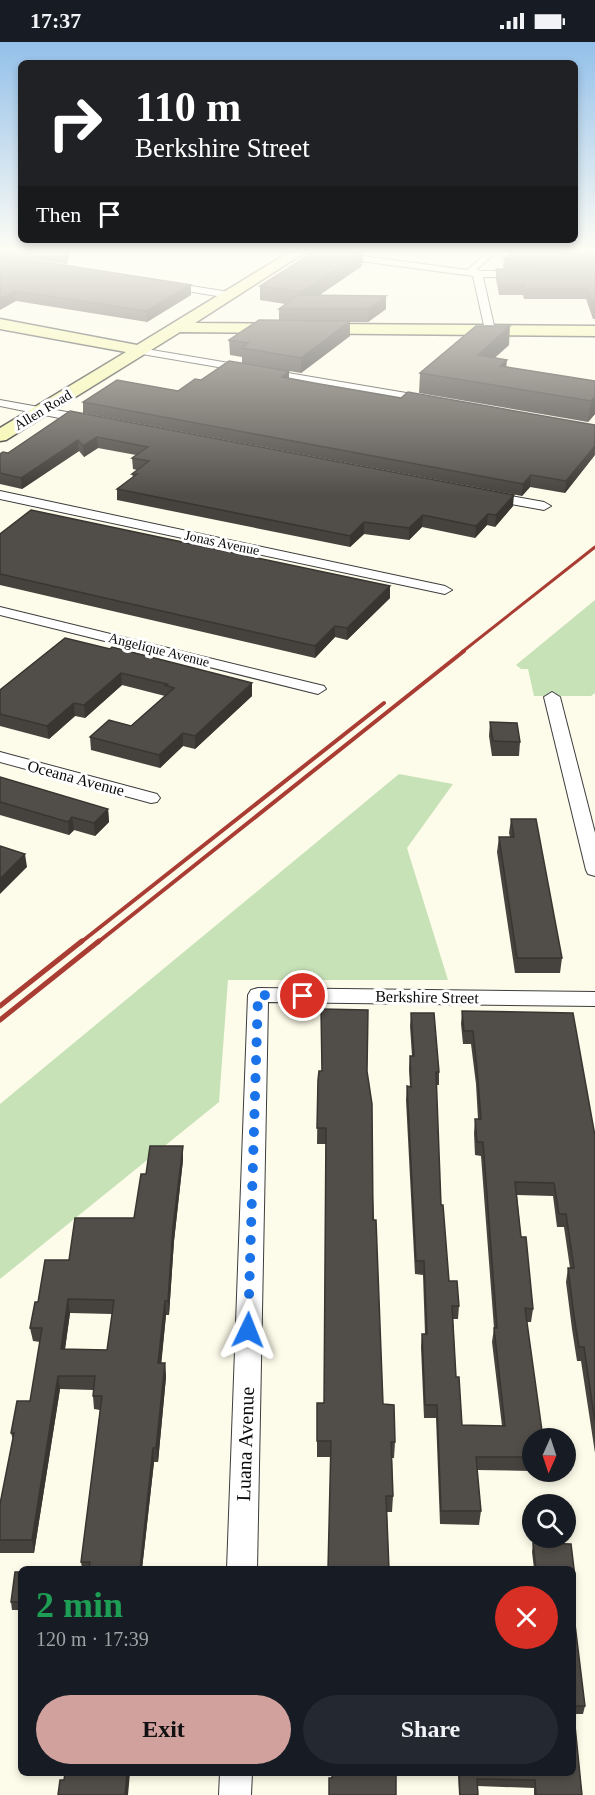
<!DOCTYPE html>
<html lang="en">
<head>
<meta charset="utf-8">
<style>
	:root { --surface:#171b24; --page:#242831; --text:#f1f3f6; --muted:#9ea1a6; --accent:#d1a19e }
	body { margin:0; font-family:Georgia,serif; background:var(--page); color:var(--text); height:100vh; display:flex; flex-direction:column; font-size:22px; white-space:nowrap }
	* { box-sizing:border-box; margin:0 }
	p { font-size:20px; color:var(--muted) }
	.icon { flex:none; width:33px; height:33px; fill:none; stroke:currentColor; stroke-width:2; stroke-linecap:round; stroke-linejoin:round }
	.map { position:relative; flex:1; overflow:hidden }
	.details { position:absolute; left:18px; top:1524px; width:558px; height:210px; display:flex; flex-direction:column; background:var(--surface); border-radius:9px; box-shadow:0 3px 9px #0003 }
	.details>* { flex:none }
	.guide { position:absolute; left:18px; top:18px; width:560px; height:183px; border-radius:9px; box-shadow:0 3px 9px #0003; background:#202124; color:#fff; overflow:hidden }
	.needle { width:39px; rotate:183deg }
	.tools { position:absolute; left:522px; top:1386px; display:grid; gap:12px }
	.tools a { display:grid; place-items:center; width:54px; height:54px; border-radius:50%; background:var(--surface); box-shadow:0 3px 9px #0003; font-size:30px }
	.pin { position:absolute; display:grid; place-items:center; width:51px; height:51px; color:#fff; margin:-26px; border:3px solid #fff; border-radius:50%; box-shadow:0 2px 6px #0007 }
	.me { position:absolute; width:66px; margin:-33px; rotate:2deg; stroke-linejoin:round; filter:drop-shadow(0 0 4px #0008) }
	.turn { display:flex; align-items:center; gap:21px; height:126px; padding:0 18px; font-size:27px }
	.turn .icon { width:78px; height:78px; stroke-width:2.5 }
	.turn b { display:block; font-size:42px; line-height:51px }
	.then { display:flex; align-items:center; height:57px; padding:0 18px; background:#0003; gap:12px; font-size:22px }
	.round { display:grid; place-items:center; flex:none; width:63px; height:63px; border-radius:32px; background:var(--page) }
	.headline { display:flex; align-items:center; justify-content:space-between; height:102px; padding:0 18px }
	h1 { font-size:36px; font-weight:700; line-height:45px; color:#1e9e55 }
	.action { display:flex; gap:12px; margin-top:auto; padding:12px 18px }
	.action a { flex:1; height:69px; border-radius:36px; background:var(--accent); color:#111; font-size:24px; font-weight:700; line-height:69px; text-align:center }
	.action a+a { background:var(--page); color:var(--text) }
	.status { display:flex; justify-content:space-between; align-items:center; height:42px; padding:0 30px; background:var(--surface); direction:ltr }
	.status svg { height:16px; fill:currentColor }
	.map>svg:first-child { display:block }
</style>
</head>
<body>
<div class="status"><b>17:37</b><svg viewBox="0 0 49 12"><path d="M0 12V9h3v3zM5 12V6h3v6zM10 12V3h3v9zM15 12V0h3v12zM26 1h20v11H26zM47 4h2v5h-2z"/></svg></div>
<div class="map">
<svg width="595" height="1753" viewBox="0 0 595 1753">
	<rect width="100%" height="100%" fill="#fdfbe9"/>
	<g fill="#c8e2b8">
		<polygon points="595,558 595,651 591,654 534,654 528,627 521,627 516,623"/>
		<polygon points="399,732 453,742 407,806 448,938 228,938 219,1060 0,1237 0,1062"/>
	</g>
	<g fill="none" stroke-linecap="round" stroke-linejoin="round">
		<defs>
			<g id="street">
				<polygon points="303,209 326,209 467,228 489,209 498,209 477,227 479,229 523,229 528,232 523,235 483,235 495,288 490,291 485,288 473,234 308,212"/>
				<polygon points="166,240 229,250 234,253 229,256 163,245 163,241"/>
				<polygon points="140,306 430,355 436,358 430,361 136,311 135,309"/>
				<polygon points="0,358 89,374 95,378 89,382 0,364"/>
				<polygon points="0,449 445,544 452,548 445,552 0,457"/>
				<polygon points="489,450 544,460 551,464 544,468 484,457 482,454"/>
				<polygon points="0,565 324,644 326,647 318,652 0,573"/>
				<polygon points="552,650 560,655 595,791 595,834 588,832 586,828 544,655"/>
				<polygon points="0,710 157,752 160,756 157,760 151,761 0,720"/>
				<polygon points="258,946 595,950 595,964 268,960 257,1527 227,1527 248,953 251,948"/>
				<polygon points="220,1731 252,1731 251,1753 219,1753"/>
			</g>
			<polygon id="secondary" points="291,209 307,209 195,281 595,284 595,294 180,290 6,398 0,399 0,386 126,310 0,287 0,277 137,303"/>
		</defs>
		<use href="#street" stroke="#3d3d3d" stroke-width="2"/>
		<use href="#secondary" stroke="#2c2c2c" stroke-width="3"/>
		<use href="#street" fill="#fff" fill-rule="evenodd"/>
		<use href="#secondary" fill="#f4f6ab" fill-rule="evenodd"/>
		<polyline stroke="#a93c33" stroke-width="3" points="462,610 595,505"/>
		<g stroke="#a93c33" stroke-width="4">
			<polyline points="80,901 384,661"/>
			<polyline points="97,901 464,609"/>
		</g>
		<g stroke="#a93c33" stroke-width="5">
			<polyline points="0,964 82,899"/>
			<polyline points="0,978 99,899"/>
		</g>
	</g>
	<g fill="#46423e" fill-rule="evenodd">
		<polygon points="0,209 70,209 67,222 0,212"/>
		<polygon points="595,209 595,228 503,227 504,217"/>
		<polygon points="363,210 362,224 318,254 386,254 386,267 368,280 350,280 350,294 301,331 242,321 242,315 230,313 229,298 279,278 279,267 285,262 260,258 260,244"/>
		<polygon points="0,213 191,243 191,253 147,280 16,259"/>
		<polygon points="496,227 595,228 595,277 593,277 586,257 524,257 523,253 499,253 496,237"/>
		<polygon points="509,303 494,316 506,325 595,339 595,372 588,380 419,351 420,331"/>
		<polygon points="289,336 314,341 401,356 595,383 595,413 565,451 530,445 522,454 83,371 83,360 178,349 201,338"/>
		<polygon points="70,369 513,464 495,485 487,483 475,496 422,485 409,498 364,492 350,505 117,458 117,447 133,435 132,432 137,428 133,427 132,416 136,413 98,406 84,415 79,409 22,447 0,442 0,412 8,411"/>
		<polygon points="0,492 390,556 347,598 335,595 315,616 0,543"/>
		<polygon points="65,596 252,654 195,707 183,704 160,726 91,708 90,695 131,684 165,654 122,643 85,676 75,674 49,697 0,684 0,648"/>
		<polygon points="490,680 520,700 519,714 492,714 489,694"/>
		<polygon points="0,735 108,767 109,780 95,794 74,788 69,793 0,773"/>
		<polygon points="511,777 562,916 560,931 515,931 497,810 499,795 510,795 509,791"/>
		<polygon points="321,967 367,1029 383,1362 395,1400 394,1416 392,1416 393,1454 392,1470 387,1470 389,1527 328,1527 331,1415 317,1415 317,1361 324,1361 326,1102 317,1102 318,1038 322,1029"/>
		<polygon points="462,969 595,1094 595,1411 581,1319 577,1319 572,1287 566,1240 568,1226 570,1226 564,1185 557,1185 553,1154 517,1153 521,1195 533,1267 531,1280 527,1280 532,1396 532,1429 477,1428 481,1469 479,1483 440,1482 436,1376 424,1376 421,1305 422,1292 425,1292 423,1233 415,1232 406,1058 407,1044 410,1045 409,1027 410,1014 412,1014 410,984 411,971 439,1030 439,1043 436,1043 441,1163 449,1239 459,1264 458,1277 453,1277 456,1335 462,1383 502,1384 492,1300 494,1286 481,1114 475,1113 474,1091 475,1077 478,1077 476,1042 471,1002 463,1002 461,982"/>
		<path d="M183 1118 174 1199 169 1273H166L161 1321H165L166 1335 158 1420H154L142 1527H82L81 1520 100 1368 94 1367 93 1354V1348L60 1347 34 1511H0V1462L13 1398 11 1391 30 1359 40 1300 33 1299 30 1286 38 1260 69 1218 134 1176 146 1132ZM70 1271 112 1272 107 1308 65 1307Z"/>
		<polygon points="533,1501 571,1502 575,1535 574,1543 573,1527 534,1527 532,1510"/>
		<polygon points="21,1530 21,1568 12,1568 11,1560"/>
		<polygon points="573,1566 585,1664 583,1672 574,1672 582,1753 534,1753 534,1746 478,1744 478,1753 459,1753 458,1731 573,1731"/>
	</g>
	<g fill="#393632">
		<polygon points="67,209 70,209 67,222"/>
		<polygon points="363,210 362,224 302,265 302,250"/>
		<polygon points="191,243 191,253 147,280 146,269"/>
		<polygon points="15,249 16,259 0,268 0,257"/>
		<polygon points="386,254 386,267 368,280 369,267"/>
		<polygon points="350,279 350,294 301,331 301,316"/>
		<polygon points="510,284 509,303 476,333 478,313"/>
		<polygon points="507,318 505,337 500,324"/>
		<polygon points="289,329 289,340 282,335"/>
		<polygon points="595,353 595,372 588,380 591,359"/>
		<polygon points="97,395 98,406 84,415 83,404"/>
		<polygon points="78,398 79,409 22,447 21,436"/>
		<polygon points="595,404 594,414 565,451 566,439"/>
		<polygon points="531,433 530,445 522,454 523,442"/>
		<polygon points="514,453 513,464 495,485 496,473"/>
		<polygon points="488,472 487,483 475,496 476,484"/>
		<polygon points="423,473 422,485 409,498 409,486"/>
		<polygon points="364,480 364,492 350,505 350,494"/>
		<polygon points="390,544 390,556 347,598 347,586"/>
		<polygon points="335,584 335,595 315,616 315,604"/>
		<polygon points="121,631 122,643 85,676 84,663"/>
		<polygon points="252,641 252,654 195,707 195,694"/>
		<polygon points="74,661 75,674 49,697 47,684"/>
		<polygon points="183,691 183,704 160,726 159,713"/>
		<polygon points="108,767 109,780 95,794 94,781"/>
		<polygon points="72,775 74,788 69,793 68,780"/>
		<polygon points="25,812 27,825 0,852 0,837"/>
		<polygon points="183,1104 183,1118 174,1199 169,1273 168,1259 173,1185"/>
		<polygon points="68,1257 70,1271 63,1321 61,1307"/>
		<polygon points="165,1259 166,1273 160,1335 158,1321"/>
		<polygon points="165,1321 166,1335 158,1420 156,1406"/>
		<polygon points="58,1334 60,1347 34,1511 32,1498"/>
		<polygon points="153,1406 154,1420 142,1527 140,1527"/>
		<polygon points="127,1731 130,1731 128,1753 125,1753"/>
	</g>
	<g fill="#514d48" stroke="#393632" stroke-width="1.5" fill-rule="evenodd">
		<polygon points="42,209 67,209 67,212"/>
		<polygon points="315,209 353,209 363,210 302,250 260,244"/>
		<polygon points="515,209 595,209 595,218 504,217"/>
		<polygon points="0,213 191,243 146,269 15,249 0,257"/>
		<polygon points="496,227 595,228 595,267 587,247 525,247 524,243 500,243"/>
		<polygon points="298,253 386,254 369,267 279,267"/>
		<polygon points="259,278 350,279 301,316 242,306 248,301 229,298"/>
		<polygon points="476,284 510,284 478,313 507,318 500,324 595,339 595,355 591,359 420,331"/>
		<polygon points="229,319 289,329 282,335 314,341 401,356 408,350 595,383 595,404 566,439 531,433 523,442 83,360 117,338 178,349 195,337 201,338"/>
		<polygon points="70,369 514,453 496,473 488,472 476,484 423,473 409,486 364,480 350,494 117,447 137,432 132,432 149,419 132,416 148,405 97,395 83,404 78,398 21,436 0,431 0,412 3,410 8,411"/>
		<polygon points="31,468 390,544 347,586 335,584 315,604 0,532 0,492"/>
		<polygon points="65,596 110,607 112,605 252,641 195,694 183,691 159,713 90,695 109,678 131,684 174,646 165,643 167,642 121,631 84,663 74,661 47,684 0,672 0,648"/>
		<polygon points="490,680 517,681 520,700 493,699"/>
		<polygon points="0,735 108,767 94,781 72,775 68,780 0,760"/>
		<polygon points="511,777 536,777 562,916 517,916 499,795 514,795"/>
		<polygon points="0,804 25,812 0,837"/>
		<polygon points="321,967 368,968 367,1029 372,1062 373,1178 376,1178 383,1362 394,1363 395,1400 391,1400 393,1454 386,1454 389,1527 328,1527 331,1399 317,1399 317,1361 324,1361 326,1086 317,1086 318,1038 319,1029 322,1029"/>
		<polygon points="462,969 573,971 595,1094 595,1380 584,1305 579,1305 574,1274 568,1226 574,1226 566,1172 559,1172 554,1141 515,1140 521,1195 526,1195 533,1267 525,1266 543,1396 532,1396 532,1415 476,1415 481,1469 441,1469 437,1363 425,1363 422,1292 427,1292 424,1219 416,1219 407,1044 411,1045 410,1014 414,1014 411,971 434,971 439,1030 436,1030 441,1163 443,1163 449,1239 457,1239 459,1264 452,1264 456,1335 459,1335 462,1383 505,1384 494,1286 497,1286 483,1100 477,1100 475,1077 481,1077 477,1028 473,989 464,989"/>
		<path d="M150 1104H183L173 1185 168 1259H165L158 1321H165L156 1406H153L140 1527H89L90 1520H81L102 1354H93L95 1334H58L32 1498H0V1462L14 1391H11L17 1359H30L42 1286H30L35 1260H38L45 1218H69L75 1176H134L141 1132H146ZM68 1257 114 1258 107 1308 61 1307Z"/>
		<polygon points="533,1501 571,1502 575,1535 573,1535 573,1527 536,1527"/>
		<polygon points="15,1530 21,1530 21,1560 11,1560"/>
		<polygon points="573,1566 585,1664 573,1664 582,1753 536,1753 535,1738 477,1737 478,1753 460,1753 459,1731 573,1731"/>
		<polygon points="65,1731 127,1731 125,1753 58,1753 60,1738 64,1738"/>
		<polygon points="332,1731 396,1731 396,1753 329,1753 329,1736 332,1736"/>
	</g>
	<linearGradient id="sky" x2="0" y2="1"><stop stop-color="#93c0ea"/><stop offset="0.46" stop-color="#fefdf5"/><stop offset="1" stop-color="#fefdf5" stop-opacity="0"/></linearGradient>
	<rect width="595" height="454" fill="url(#sky)"/>
	<g fill="none" stroke-linecap="round" stroke-linejoin="round">
		<polyline stroke="#1a73e8" stroke-width="10" stroke-dasharray="0 18" points="248,1288 258,953 303,954"/>
	</g>
	<g text-anchor="middle" dominant-baseline="central" stroke-width="6" stroke-linejoin="round" paint-order="stroke">
		<g font-size="14" fill="#0a0a0a" stroke="#fff">
			<text transform="translate(43 368) rotate(-31)">Allen Road</text>
			<text transform="translate(222 501) rotate(12)">Jonas Avenue</text>
			<text transform="translate(159 608) rotate(14)">Angelique Avenue</text>
		</g>
		<g font-size="16" fill="#0a0a0a" stroke="#fff">
			<text transform="translate(76 736) rotate(15)">Oceana Avenue</text>
			<text transform="translate(427 955) rotate(1)">Berkshire Street</text>
		</g>
		<g font-size="20" fill="#0a0a0a" stroke="#fff">
			<text transform="translate(245 1402) rotate(-88)">Luana Avenue</text>
		</g>
	</g>
</svg>
<div class="tools">
<a><svg class="needle" viewBox="-14 -14 28 28"><path d="M0-13l5 13h-10z" fill="#e53935"/><path d="M0 13l5-13h-10z" fill="#9ea1a6"/></svg></a>
<a><svg class="icon" aria-label="search" viewBox="0 0 24 24"><circle cx="10" cy="10" r="6"/><path d="M15 15l6 6"/></svg></a>
</div>
<div class="pin" style="left:303px;top:954px;background:#d93025"><svg class="icon" aria-label="arrive" viewBox="0 0 24 24"><path d="M6 21V4h12l-3 4 3 4H6"/></svg></div>
<svg class="me" style="left:248px;top:1288px" viewBox="-20 -20 40 40"><path d="M0-17L14 15 0 8-14 15z" fill="#1a73e8" stroke="#fff" stroke-width="4"/></svg>
<div class="guide">
<div class="turn"><svg class="icon" aria-label="right" viewBox="0 0 24 24"><path d="M7 20v-9h11M14 6l5 5-5 5"/></svg><div><b>110 m</b>Berkshire Street</div></div>
<div class="then">Then<svg class="icon" aria-label="arrive" viewBox="0 0 24 24"><path d="M6 21V4h12l-3 4 3 4H6"/></svg></div>
</div>
<section class="details">
<div class="headline"><div><h1>2 min</h1><p>120 m · 17:39</p></div><a class="round" style="background:#d93025;color:#fff"><svg class="icon" aria-label="close" viewBox="0 0 24 24"><path d="M6 6l12 12M18 6L6 18"/></svg></a></div>
<div class="action"><a>Exit</a><a>Share</a></div>
</section>
</div>
</body>
</html>
